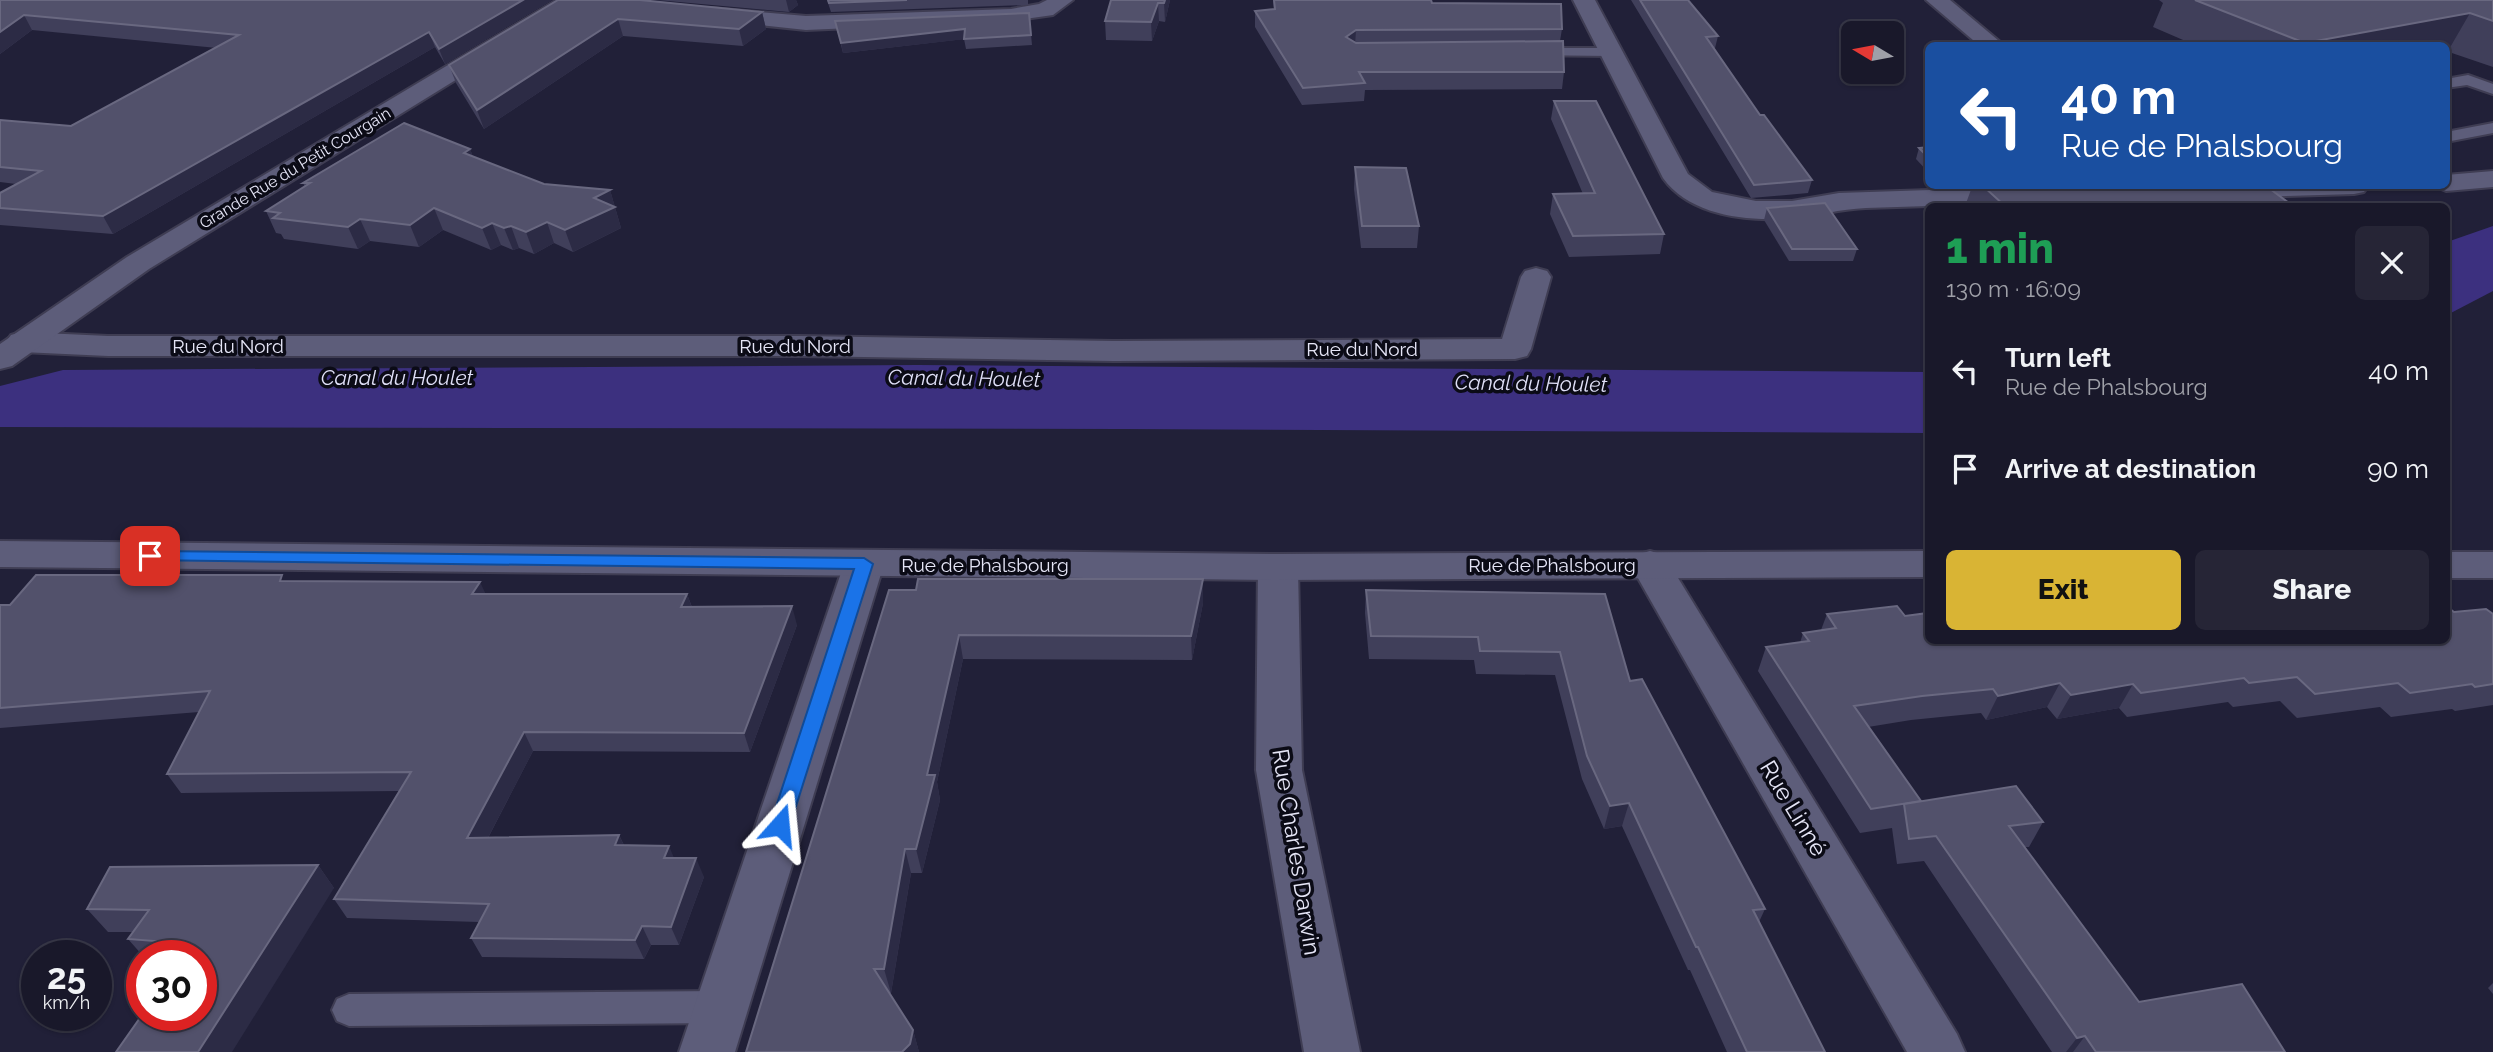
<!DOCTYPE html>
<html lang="en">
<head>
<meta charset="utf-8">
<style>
	:root { --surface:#19182a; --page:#262536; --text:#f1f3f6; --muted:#9fa0a8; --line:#373747; --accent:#d9b434 }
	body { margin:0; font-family:Raleway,sans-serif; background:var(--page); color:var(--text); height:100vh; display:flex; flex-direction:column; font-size:26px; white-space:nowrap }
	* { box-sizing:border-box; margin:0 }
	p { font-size:23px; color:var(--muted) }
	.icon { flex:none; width:38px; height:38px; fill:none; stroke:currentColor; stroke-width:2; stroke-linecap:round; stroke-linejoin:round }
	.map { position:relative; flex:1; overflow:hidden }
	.details { position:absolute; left:1925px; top:203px; width:525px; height:441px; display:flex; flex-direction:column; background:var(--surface); border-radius:10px; box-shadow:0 2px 5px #0004,0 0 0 2px var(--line) }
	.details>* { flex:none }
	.top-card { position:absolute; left:1925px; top:42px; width:525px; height:147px; border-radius:10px; box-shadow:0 2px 5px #0004,0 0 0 2px var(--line); background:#1a4fa0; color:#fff; overflow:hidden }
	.needle { width:46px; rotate:280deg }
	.fabs { position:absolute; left:1841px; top:21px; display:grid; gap:14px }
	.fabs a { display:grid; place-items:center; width:63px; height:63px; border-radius:10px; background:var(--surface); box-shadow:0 2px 5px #0004,0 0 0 2px var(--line); font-size:35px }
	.speed { position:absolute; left:21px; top:940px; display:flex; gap:14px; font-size:35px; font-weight:700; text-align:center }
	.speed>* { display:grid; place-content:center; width:91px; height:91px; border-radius:50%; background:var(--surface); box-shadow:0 2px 5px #0004,0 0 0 2px var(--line); line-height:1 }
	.speed small { font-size:18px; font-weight:400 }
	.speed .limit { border:10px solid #d22; background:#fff; color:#111 }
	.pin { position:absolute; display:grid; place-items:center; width:60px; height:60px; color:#fff; margin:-30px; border-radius:14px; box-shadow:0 4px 10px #0006 }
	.me { position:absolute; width:77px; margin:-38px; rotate:18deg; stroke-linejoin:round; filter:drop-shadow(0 0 5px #0008) }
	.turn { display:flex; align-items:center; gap:24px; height:147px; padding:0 21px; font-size:32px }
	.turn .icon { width:91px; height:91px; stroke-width:2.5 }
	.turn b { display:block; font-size:49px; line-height:60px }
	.round { display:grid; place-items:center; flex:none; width:74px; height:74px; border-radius:10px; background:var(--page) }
	.overview { display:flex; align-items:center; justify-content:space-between; height:119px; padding:0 21px }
	h1 { font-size:42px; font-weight:800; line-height:52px; color:#1e9e55 }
	.button { display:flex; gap:14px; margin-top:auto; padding:14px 21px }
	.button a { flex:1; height:80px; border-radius:10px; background:var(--accent); color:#111; font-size:28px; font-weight:800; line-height:80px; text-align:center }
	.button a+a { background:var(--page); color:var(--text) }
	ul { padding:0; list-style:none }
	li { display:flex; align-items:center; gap:21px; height:98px; padding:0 21px }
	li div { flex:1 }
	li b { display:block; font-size:26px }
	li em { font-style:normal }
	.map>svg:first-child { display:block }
</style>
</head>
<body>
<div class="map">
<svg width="2493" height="1052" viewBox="0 0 2493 1052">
	<rect width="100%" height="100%" fill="#212038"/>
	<g fill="#3c307f">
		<polygon points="2493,226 2493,291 2447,315 2447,242"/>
		<polygon points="917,365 1928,372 1928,433 1123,429 0,427 0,386 63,370"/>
	</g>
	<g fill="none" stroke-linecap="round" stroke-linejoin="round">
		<defs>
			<g id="service">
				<polygon points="1530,48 1610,48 1617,52 1610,56 1525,55 1523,52 1525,49"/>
				<polygon points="2468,75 2493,84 2493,94 2467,85 2446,88 2446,79"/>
				<polygon points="2493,123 2493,133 2446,142 2446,132"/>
				<polygon points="721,991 733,996 738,1007 733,1018 721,1023 349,1026 337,1021 332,1010 337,999 349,994"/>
			</g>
			<g id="minor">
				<polygon points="1047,0 1073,0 1053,15 1011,21 806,30 711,20 703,19 700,14 703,9 711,8 806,16 1011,9 1039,4"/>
				<path d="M1573 0H1595L1688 174 1712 192 1756 201H1792L1839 193 2022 187 2032 189 2036 195 2032 201 2022 203C1970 205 1918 206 1866 208 1840 209 1817 216 1791 218 1749 222 1690 216 1663 178Z"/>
				<polygon points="1926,0 1950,0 2005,46 1980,46"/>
				<polygon points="2493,171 2493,187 2446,191 2434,186 2446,186 2446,175"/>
				<polygon points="2157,186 2368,186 2364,192 2354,194 2178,199 2168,197"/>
				<polygon points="1536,268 1547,271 1551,277 1531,349 1527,356 1515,359 1114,361 801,356 108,356 22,352 11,349 6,342 11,335 22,332 108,336 801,336 1114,341 1502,339 1521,277 1525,271"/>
				<polygon points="864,551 878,555 884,564 735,1052 679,1052 844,564 850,555"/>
				<polygon points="1650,551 1664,555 1957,1034 1965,1052 1907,1052 1630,564 1636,555"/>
				<polygon points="1278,554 1292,558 1298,567 1302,770 1360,1052 1304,1052 1256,770 1258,567 1264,558"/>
			</g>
			<g id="tertiary">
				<polygon points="557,0 583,0 579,4 149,269 12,366 0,369 0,344 127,257"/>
				<polygon points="0,541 1278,554 1928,551 1928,577 1278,580 0,567"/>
				<rect x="2446" y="552" width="47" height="26"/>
			</g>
		</defs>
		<use href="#service" stroke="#3f3d53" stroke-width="4"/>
		<use href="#minor" stroke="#3f3d53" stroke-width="4"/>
		<use href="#tertiary" stroke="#3f3d53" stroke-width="4"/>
		<use href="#service" fill="#5d5d7a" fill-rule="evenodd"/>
		<use href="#minor" fill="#5d5d7a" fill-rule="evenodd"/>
		<use href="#tertiary" fill="#5d5d7a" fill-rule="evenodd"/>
	</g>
	<g fill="#403f5a">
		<polygon points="0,0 552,0 445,64 435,47 113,234 0,225 0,193 16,184 0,182 0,120 71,126 217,48 32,30 0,54"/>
		<polygon points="558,0 762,12 766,29 743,46 623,36 484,129 456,83 449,65"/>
		<polygon points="657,0 796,0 798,5 789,12"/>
		<polygon points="827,0 1028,0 1028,5 831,12"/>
		<polygon points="1111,0 1170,0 1165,22 1159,21 1152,41 1106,40 1105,21"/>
		<polygon points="1273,0 1431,0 1432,3 1562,29 1560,41 1564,72 1562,89 1365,90 1364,101 1302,105 1255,27 1255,11 1274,10"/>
		<polygon points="1631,0 1688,0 1718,36 1715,48 1714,48 1760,115 1812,180 1808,193 1751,198"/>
		<polygon points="2159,0 2493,0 2493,67 2446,51 2446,46 2197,46 2153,27 2163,3"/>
		<polygon points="1029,13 1032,45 966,49 964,39 843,53 835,21"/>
		<polygon points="1554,101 1664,234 1660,254 1569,257 1550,214 1553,194 1583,194 1551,119"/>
		<polygon points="1928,147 1928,172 1916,159 1919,148"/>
		<polygon points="470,149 473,157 544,184 610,190 621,228 573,252 554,243 534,254 519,248 513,250 501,245 491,250 443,230 419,247 370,241 358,249 284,239 281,234 276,233 266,211 305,187 303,183"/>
		<polygon points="1355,167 1419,226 1417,248 1361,248 1354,189"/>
		<polygon points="1942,186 2266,186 2293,206 1965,206 1972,187 1944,187"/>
		<polygon points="1767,208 1857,249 1853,261 1789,261 1764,220"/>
		<polygon points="286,581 485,594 687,594 692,607 797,625 750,752 533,751 488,838 619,835 624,845 674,858 704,877 679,945 651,945 644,959 482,957 471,938 479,922 347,918 334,899 399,791 181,793 167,774 199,712 0,728 0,605"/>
		<polygon points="889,590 1203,603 1192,660 963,659 937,782 940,800 922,873 911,873 891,993 889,993 913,1030 919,1052 746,1052"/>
		<polygon points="1366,590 1605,594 1630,681 1765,909 1759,922 1825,1052 1727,1052 1690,970 1688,970 1622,826 1604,829 1582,779 1555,675 1476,674 1474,660 1369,659 1365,613"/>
		<polygon points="2454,612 2493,614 2493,705 2455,711 2452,709 2391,717 2380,707 2297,718 2280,701 2233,707 2228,702 2127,717 2119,708 2057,719 2047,707 1986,720 1981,713 1911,720 1868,727 1921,801 2043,822 2029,847 2024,847 2139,1002 2285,1052 2052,1052 1924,861 1897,864 1892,828 1860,833 1758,671 1766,647 1800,643 1803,633 1821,630 1827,614 1905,616 1928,640"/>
		<polygon points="318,865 334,888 201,956 143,956 128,939 133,932 108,932 87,909"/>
		<polygon points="2493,983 2493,994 2488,988"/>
	</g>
	<g fill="#2c2b45">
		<polygon points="523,0 552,0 445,64 439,49"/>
		<polygon points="786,0 796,0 798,5 789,12"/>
		<polygon points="1165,0 1170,0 1165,22 1164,3"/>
		<polygon points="1158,3 1159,21 1152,41 1151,22"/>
		<polygon points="762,12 766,29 743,46 739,29"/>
		<polygon points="2470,13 2448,51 2446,51 2446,46 2303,46 2305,43"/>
		<polygon points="24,15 32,30 0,54 0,32"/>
		<polygon points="618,19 623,36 484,129 477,110"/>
		<polygon points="965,29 966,39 843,53 841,43"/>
		<polygon points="1356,30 1355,46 1346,37"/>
		<polygon points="429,32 435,47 113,234 103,216"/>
		<polygon points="470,149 478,170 464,153"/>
		<polygon points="610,190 621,228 573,252 565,230 594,198"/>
		<polygon points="434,208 443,230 419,247 410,225"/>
		<polygon points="360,219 370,241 358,249 348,227"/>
		<polygon points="547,222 554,243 534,254 526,232"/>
		<polygon points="492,223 501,245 491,250 482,228"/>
		<polygon points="511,226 519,248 513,250 504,228"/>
		<polygon points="1203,579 1203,603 1192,660 1191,636"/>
		<polygon points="480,582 489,601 472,594"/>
		<polygon points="687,594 694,613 681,607"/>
		<polygon points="792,606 797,625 750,752 744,733"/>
		<polygon points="959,635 963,659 937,782 940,800 922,873 916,849 927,775"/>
		<polygon points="2060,683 2047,707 1986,720 1998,696"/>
		<polygon points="2133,684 2119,708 2057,719 2071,695"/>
		<polygon points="524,732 533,751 478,857 467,838"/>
		<polygon points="1629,803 1622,826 1604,829 1610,806"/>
		<polygon points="619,835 628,854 615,845"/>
		<polygon points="669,846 677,865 664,858"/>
		<polygon points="905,849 911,873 891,993 884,969"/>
		<polygon points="696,858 704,877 679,945 671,927"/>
		<polygon points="318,865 334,888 232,1052 198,1052"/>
		<polygon points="642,926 651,945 644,959 635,940"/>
		<polygon points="913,1030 919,1052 902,1052"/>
		<polygon points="2085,1036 2073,1052 2066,1052 2077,1038"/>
	</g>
	<g fill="#52516b" stroke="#696880" stroke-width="2">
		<polygon points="0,0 523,0 439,49 429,32 103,216 0,208 0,193 41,171 0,167 0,120 71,126 239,35 24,15 0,32"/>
		<polygon points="558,0 640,0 762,12 739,29 618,19 477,110 449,65"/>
		<polygon points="828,0 907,0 829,3"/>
		<polygon points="1111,0 1165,0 1164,3 1158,3 1151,22 1105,21"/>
		<polygon points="1274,0 1431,0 1432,3 1561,4 1562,29 1356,30 1346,37 1356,43 1563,41 1564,72 1359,72 1365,83 1303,88 1255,11 1275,9"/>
		<polygon points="1640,0 1688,0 1718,36 1706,37 1760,115 1764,115 1812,180 1754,185"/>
		<polygon points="2195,0 2493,0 2493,21 2470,13 2305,43"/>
		<polygon points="1029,13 1031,35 964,39 965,29 841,43 835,21"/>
		<polygon points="1554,101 1596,101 1664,234 1573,236 1553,194 1595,193"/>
		<polygon points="404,123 470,149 464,153 544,184 610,190 594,198 615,207 565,230 547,222 526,232 511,226 504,228 492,223 482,228 434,208 410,225 360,219 348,227 273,218 280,213 266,211 310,183 303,183"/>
		<polygon points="1928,147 1928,157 1919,148"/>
		<polygon points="1355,167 1406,168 1419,226 1362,226"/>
		<polygon points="1983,186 2266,186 2293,206 2005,206"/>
		<polygon points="1825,203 1857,249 1792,249 1767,208"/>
		<polygon points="36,575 282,575 280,581 480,582 472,594 687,594 681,607 792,606 744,733 524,732 467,838 619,835 615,845 669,846 664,858 696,858 671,927 642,926 635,940 471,938 489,904 334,899 411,772 167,774 210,691 0,708 0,605 10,605"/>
		<polygon points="918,579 1203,579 1191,636 959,635 927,775 935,775 916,849 905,849 884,969 874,969 913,1030 910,1044 902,1052 746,1052 889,590 916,590"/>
		<polygon points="1366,590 1605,594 1630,681 1642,679 1765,909 1753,910 1825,1052 1747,1052 1698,947 1696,947 1629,803 1610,806 1587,756 1560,652 1480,651 1478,637 1371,636"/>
		<polygon points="1897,606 1905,616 1928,613 1928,640 2446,640 2446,606 2454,612 2486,609 2493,614 2493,684 2475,687 2472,684 2410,693 2398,683 2315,694 2297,677 2249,683 2244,678 2141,693 2133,684 2071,695 2060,683 1998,696 1993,689 1922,696 1854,706 1921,801 1871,809 1766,647 1809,641 1803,633 1836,628 1827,614"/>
		<polygon points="2016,786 2043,822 2009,826 2139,1002 2242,984 2285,1052 2096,1052 2085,1036 2077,1038 1936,836 1909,839 1904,804"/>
		<polygon points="318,865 198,1052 116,1052 142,1015 201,1015 201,956 158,956 168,942 128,939 149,910 87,909 110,867"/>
	</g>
	<polygon fill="#1a73e8" stroke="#114b97" stroke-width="2" points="150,551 864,558 873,564 790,825 787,830 780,833 773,830 770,825 854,569 145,560 142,556 145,552"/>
	<g text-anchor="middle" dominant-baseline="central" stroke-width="7" stroke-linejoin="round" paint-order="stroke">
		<g font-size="16" fill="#e5e5f6" stroke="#0b0b16">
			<text transform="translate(295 168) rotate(-31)">Grande Rue du Petit Courgain</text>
		</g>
		<g font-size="19" fill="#e5e5f6" stroke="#0b0b16">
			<text x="228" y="346">Rue du Nord</text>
			<text x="795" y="346">Rue du Nord</text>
			<text x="1362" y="349">Rue du Nord</text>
			<text x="985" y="565">Rue de Phalsbourg</text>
			<text x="1552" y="565">Rue de Phalsbourg</text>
		</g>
		<g font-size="21" font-style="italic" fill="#dfdff7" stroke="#0b0b16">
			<text x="397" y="377">Canal du Houlet</text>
			<text transform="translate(964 378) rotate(1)">Canal du Houlet</text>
			<text transform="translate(1531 383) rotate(1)">Canal du Houlet</text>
		</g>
		<g font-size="23" fill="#e5e5f6" stroke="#0b0b16">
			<text transform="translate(1794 808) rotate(59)">Rue Linné</text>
			<text transform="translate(1297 852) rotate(81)">Rue Charles Darwin</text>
		</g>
	</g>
</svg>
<div class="fabs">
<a><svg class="needle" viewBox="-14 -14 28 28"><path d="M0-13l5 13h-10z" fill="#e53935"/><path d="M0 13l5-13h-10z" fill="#9fa0a8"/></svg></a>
</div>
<div class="speed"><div>25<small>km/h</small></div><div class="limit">30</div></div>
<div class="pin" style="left:150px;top:556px;background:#d93025"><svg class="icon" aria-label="arrive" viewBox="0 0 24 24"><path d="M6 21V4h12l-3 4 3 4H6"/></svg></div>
<svg class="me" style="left:780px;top:825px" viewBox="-20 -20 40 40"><path d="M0-17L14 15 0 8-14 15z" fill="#1a73e8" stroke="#fff" stroke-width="4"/></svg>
<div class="top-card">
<div class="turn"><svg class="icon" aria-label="left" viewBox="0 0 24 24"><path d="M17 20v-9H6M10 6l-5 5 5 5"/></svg><div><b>40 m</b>Rue de Phalsbourg</div></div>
</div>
<section class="details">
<div class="overview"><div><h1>1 min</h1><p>130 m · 16:09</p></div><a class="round"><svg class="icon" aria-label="close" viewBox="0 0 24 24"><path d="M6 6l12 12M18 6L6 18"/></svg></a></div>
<ul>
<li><svg class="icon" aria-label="left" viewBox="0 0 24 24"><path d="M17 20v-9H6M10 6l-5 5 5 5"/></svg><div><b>Turn left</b><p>Rue de Phalsbourg</p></div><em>40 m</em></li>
<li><svg class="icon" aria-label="arrive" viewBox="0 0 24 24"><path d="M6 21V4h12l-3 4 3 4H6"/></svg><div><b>Arrive at destination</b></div><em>90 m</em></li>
</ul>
<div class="button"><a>Exit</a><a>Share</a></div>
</section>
</div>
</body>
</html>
